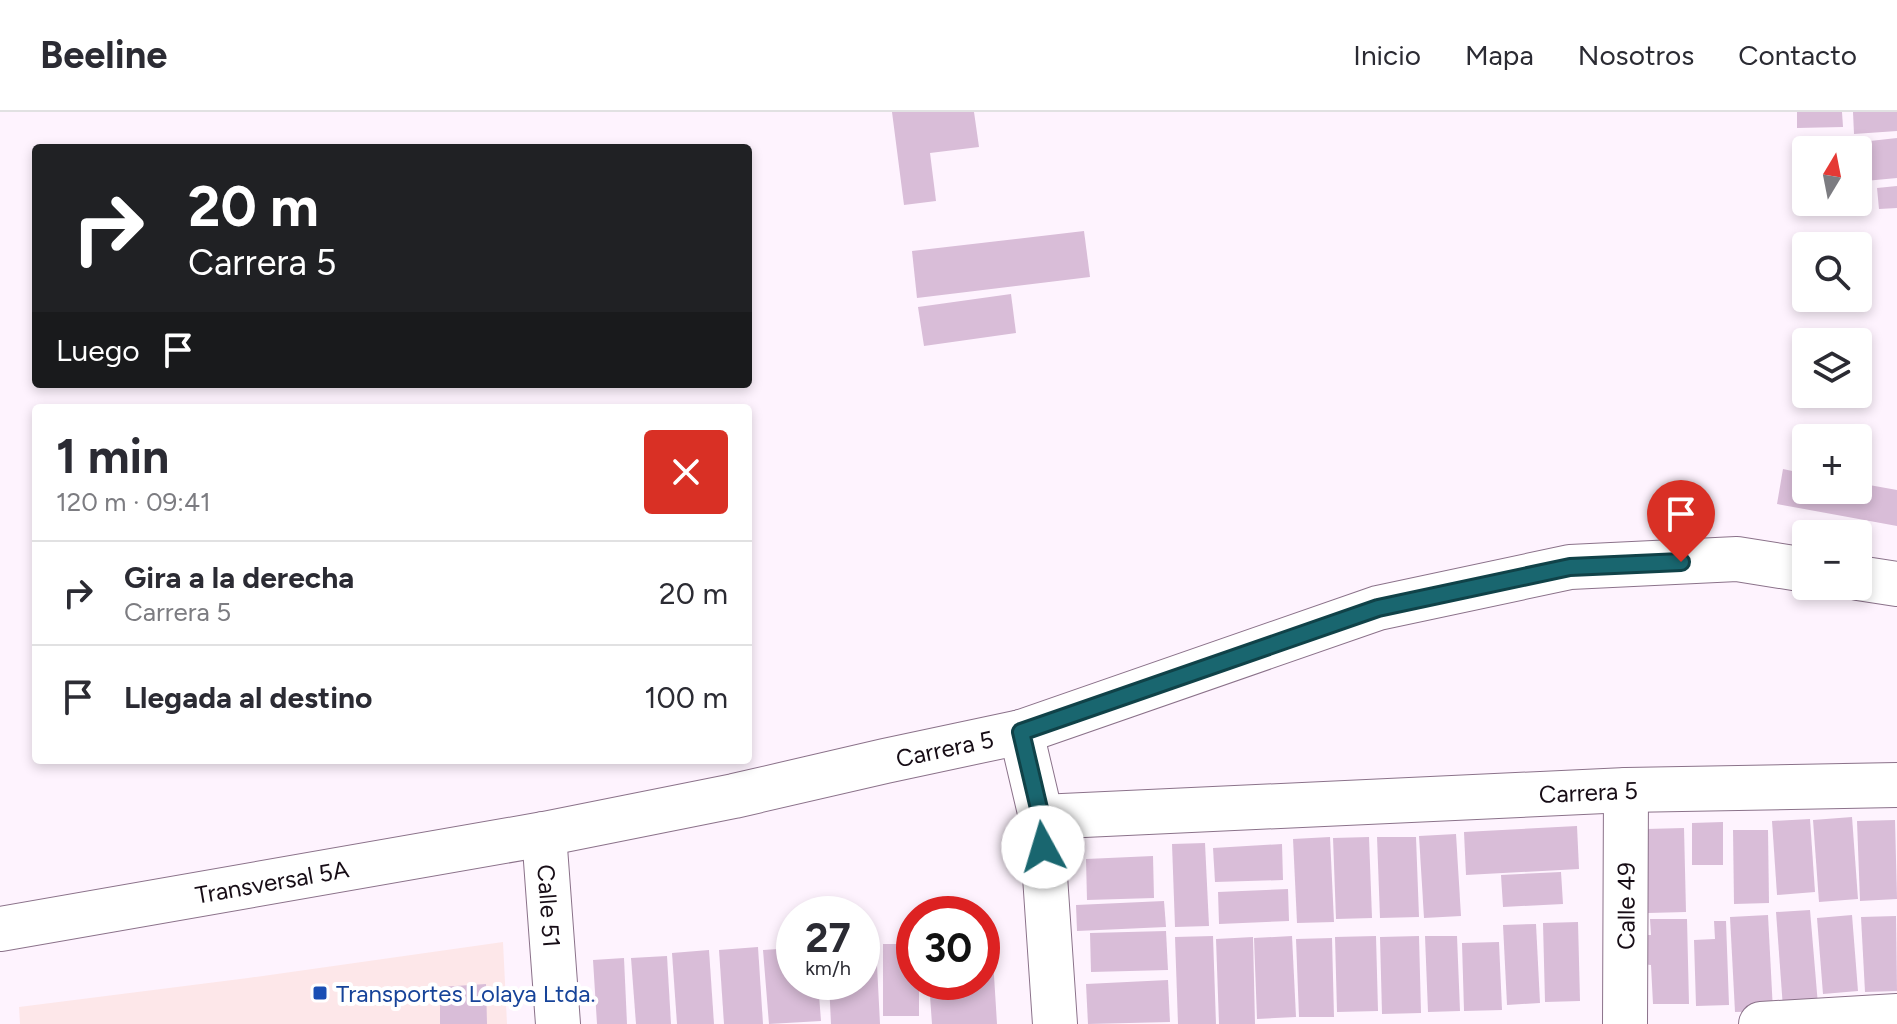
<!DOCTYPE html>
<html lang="es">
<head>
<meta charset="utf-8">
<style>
	:root { --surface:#fff; --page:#f7f7f7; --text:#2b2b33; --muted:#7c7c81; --line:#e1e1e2 }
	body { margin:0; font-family:Figtree,sans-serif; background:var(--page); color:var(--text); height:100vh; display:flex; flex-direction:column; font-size:30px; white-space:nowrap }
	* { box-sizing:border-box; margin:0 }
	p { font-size:26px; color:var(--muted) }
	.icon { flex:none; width:44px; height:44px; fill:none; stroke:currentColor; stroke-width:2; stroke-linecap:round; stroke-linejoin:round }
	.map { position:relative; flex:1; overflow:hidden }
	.side { position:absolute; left:32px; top:292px; width:720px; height:360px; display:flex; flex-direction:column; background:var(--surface); border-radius:8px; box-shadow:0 4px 12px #0003 }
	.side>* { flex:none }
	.hud { position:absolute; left:32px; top:32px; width:720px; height:244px; border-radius:8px; box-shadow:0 4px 12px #0003; background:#202124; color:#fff; overflow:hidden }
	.needle { width:52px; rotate:10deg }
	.buttons { position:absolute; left:1792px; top:24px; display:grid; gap:16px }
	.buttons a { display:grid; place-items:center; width:80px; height:80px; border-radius:8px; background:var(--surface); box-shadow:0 4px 12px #0003; font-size:40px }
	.speed { position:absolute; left:776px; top:784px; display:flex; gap:16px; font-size:40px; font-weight:700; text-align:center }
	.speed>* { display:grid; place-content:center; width:104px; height:104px; border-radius:50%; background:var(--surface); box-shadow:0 4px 12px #0003; line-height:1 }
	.speed small { font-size:20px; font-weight:400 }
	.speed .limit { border:12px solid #d22; background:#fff; color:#111 }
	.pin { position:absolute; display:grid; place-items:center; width:68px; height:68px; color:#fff; margin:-82px -34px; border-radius:50% 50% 50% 0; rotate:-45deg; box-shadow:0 0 8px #0007 }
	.pin .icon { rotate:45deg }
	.me { position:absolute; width:88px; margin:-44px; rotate:354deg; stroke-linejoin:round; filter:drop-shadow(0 0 6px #0008) }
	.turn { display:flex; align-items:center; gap:28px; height:168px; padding:0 24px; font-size:36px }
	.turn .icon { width:104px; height:104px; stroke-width:2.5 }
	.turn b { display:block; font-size:56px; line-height:68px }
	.then { display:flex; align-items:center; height:76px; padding:0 24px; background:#0003; gap:16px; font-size:30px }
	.round { display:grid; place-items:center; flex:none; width:84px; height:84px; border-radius:8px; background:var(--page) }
	.overview { display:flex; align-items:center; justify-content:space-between; height:136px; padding:0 24px }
	h1 { font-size:48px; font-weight:700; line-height:60px }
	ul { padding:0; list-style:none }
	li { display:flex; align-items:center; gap:24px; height:104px; padding:0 24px; border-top:2px solid var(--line) }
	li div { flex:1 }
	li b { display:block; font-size:30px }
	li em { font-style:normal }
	header { display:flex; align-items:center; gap:48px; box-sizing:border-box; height:112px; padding:0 40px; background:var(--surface); border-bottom:2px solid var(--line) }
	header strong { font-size:38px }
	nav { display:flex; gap:44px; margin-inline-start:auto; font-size:28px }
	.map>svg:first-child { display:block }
</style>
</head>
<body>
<header>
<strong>Beeline</strong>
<nav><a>Inicio</a><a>Mapa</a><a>Nosotros</a><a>Contacto</a></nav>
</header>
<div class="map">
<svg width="1897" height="912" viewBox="0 0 1897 912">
	<rect width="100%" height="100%" fill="#fef3fe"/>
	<polygon fill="#fde7e9" points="503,830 507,912 20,912 19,895 248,866"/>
	<g fill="#d9bdd8">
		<polygon points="892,0 974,0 979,35 930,41 936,89 904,93"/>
		<polygon points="1797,0 1842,0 1843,15 1797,16"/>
		<polygon points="1853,0 1897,0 1897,19 1854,22"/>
		<polygon points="1897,26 1897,66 1865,69 1861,30"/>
		<polygon points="1897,74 1897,96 1879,97 1877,76"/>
		<polygon points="1084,119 1090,165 917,186 912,139"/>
		<polygon points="1011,182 1016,221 924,234 918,195"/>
		<polygon points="1783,357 1806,362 1806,378 1858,378 1858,371 1897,378 1897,414 1777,392"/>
		<polygon points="1852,705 1858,787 1819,790 1813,708"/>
		<polygon points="1810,707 1815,780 1777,783 1772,709"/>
		<polygon points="1895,708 1897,787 1860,789 1857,709"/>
		<polygon points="1723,710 1723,753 1692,753 1692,711"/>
		<polygon points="1577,714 1579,757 1466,763 1464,720"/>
		<polygon points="1684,716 1686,800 1648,801 1646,717"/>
		<polygon points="1733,718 1768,718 1769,791 1734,792"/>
		<polygon points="1456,722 1461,804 1424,806 1419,724"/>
		<polygon points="1330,725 1334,810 1297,811 1293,727"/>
		<polygon points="1369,725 1372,806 1336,807 1333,726"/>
		<polygon points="1377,725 1416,725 1419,805 1380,806"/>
		<polygon points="1205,731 1209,814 1175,815 1172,732"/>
		<polygon points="1282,732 1283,768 1215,770 1213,736"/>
		<polygon points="1153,744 1154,786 1087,788 1086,747"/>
		<polygon points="1561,760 1563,792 1503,795 1501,763"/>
		<polygon points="1288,777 1289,809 1219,812 1218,780"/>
		<polygon points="1164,789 1166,815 1077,819 1076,793"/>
		<polygon points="1810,798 1818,893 1783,896 1776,800"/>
		<polygon points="1768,803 1773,899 1735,900 1730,805"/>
		<polygon points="1852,803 1858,879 1823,882 1817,806"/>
		<polygon points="1896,804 1897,879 1865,880 1861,805"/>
		<polygon points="1650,807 1687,807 1689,892 1653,892 1651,853 1641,852 1641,823 1651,823"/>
		<polygon points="1714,809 1726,809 1729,893 1696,894 1694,828 1715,827"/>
		<polygon points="1578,810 1580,889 1545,890 1543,811"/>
		<polygon points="1536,812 1540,891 1507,893 1503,813"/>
		<polygon points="1166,819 1168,858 1091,860 1090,821"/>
		<polygon points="1213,824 1216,912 1178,912 1175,825"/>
		<polygon points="1292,824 1296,905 1257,907 1254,826"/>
		<polygon points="1376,824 1378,899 1337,900 1335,825"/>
		<polygon points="1419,824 1421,901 1382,902 1380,825"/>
		<polygon points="1425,824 1457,824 1460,899 1428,900"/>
		<polygon points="1253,825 1255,912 1219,912 1216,827"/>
		<polygon points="1332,826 1334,905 1299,905 1296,827"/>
		<polygon points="1499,830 1502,898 1464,899 1462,831"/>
		<polygon points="992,831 997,912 932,912 929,870 982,870 982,832"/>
		<polygon points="883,832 914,832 914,870 919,870 919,904 883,904"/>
		<polygon points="862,833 876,833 880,912 831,912 829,870 862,870"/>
		<polygon points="758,835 763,912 724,912 719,838"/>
		<polygon points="794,836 794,870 818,870 821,909 769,912 763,838"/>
		<polygon points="709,838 714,912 677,912 672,841"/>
		<polygon points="667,844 671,912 636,912 631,846"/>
		<polygon points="624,846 627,912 597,912 593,848"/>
		<polygon points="1168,868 1170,910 1088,912 1086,872"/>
		<polygon points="486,872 487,912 440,912 440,875"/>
	</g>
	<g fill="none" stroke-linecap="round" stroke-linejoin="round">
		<defs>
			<g id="minor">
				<polyline points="1021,620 1041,705 1055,912"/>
				<path id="s1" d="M1041 705 1626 678 1897 673"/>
				<path id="s2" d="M544 722 558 912"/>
				<path id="s3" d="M1625 912 1626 678"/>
				<polyline points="1761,912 1897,904"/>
			</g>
			<g id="major">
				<polyline points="1858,466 1897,472"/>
				<path id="s4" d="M0 817 544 722 734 684 885 649 1021 620 1378 496 1570 455 1737 447 1806 458"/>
			</g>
		</defs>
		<use href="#minor" stroke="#8b728a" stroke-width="46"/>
		<use href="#major" stroke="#8b728a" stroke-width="46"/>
		<use href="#minor" stroke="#fff" stroke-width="44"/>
		<use href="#major" stroke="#fff" stroke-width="44"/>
	</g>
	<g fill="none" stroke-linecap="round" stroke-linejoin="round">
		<defs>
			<polyline id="route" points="1043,735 1041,705 1021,620 1378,496 1570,455 1681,450"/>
		</defs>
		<use href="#route" stroke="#104248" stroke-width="20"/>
		<use href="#route" stroke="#19666f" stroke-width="14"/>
	</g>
	<rect fill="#1a4fb4" stroke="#fff" stroke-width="3" x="312" y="873" width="16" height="16" rx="4"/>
	<g text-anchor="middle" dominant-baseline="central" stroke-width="8" stroke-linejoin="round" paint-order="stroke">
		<g font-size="24" fill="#170d16" stroke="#fff">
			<text stroke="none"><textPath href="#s4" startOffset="962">Carrera 5</textPath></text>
			<text stroke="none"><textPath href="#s1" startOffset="548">Carrera 5</textPath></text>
			<text stroke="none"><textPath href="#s4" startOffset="276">Transversal 5A</textPath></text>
			<text stroke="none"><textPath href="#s2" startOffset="72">Calle 51</textPath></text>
			<text stroke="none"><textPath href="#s3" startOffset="118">Calle 49</textPath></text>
		</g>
		<g font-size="24" fill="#164399" stroke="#fff" text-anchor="start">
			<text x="336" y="881">Transportes Lolaya Ltda.</text>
		</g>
	</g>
</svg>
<div class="buttons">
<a><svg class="needle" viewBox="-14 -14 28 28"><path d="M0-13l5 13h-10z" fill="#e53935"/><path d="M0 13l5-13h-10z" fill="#7c7c81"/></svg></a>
<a><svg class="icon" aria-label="search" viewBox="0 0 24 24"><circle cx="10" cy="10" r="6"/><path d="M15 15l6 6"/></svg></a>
<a><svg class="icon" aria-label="layers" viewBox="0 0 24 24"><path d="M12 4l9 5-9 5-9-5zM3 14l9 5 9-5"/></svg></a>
<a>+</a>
<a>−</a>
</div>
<div class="speed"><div>27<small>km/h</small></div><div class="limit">30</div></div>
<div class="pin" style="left:1681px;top:450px;background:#d93025"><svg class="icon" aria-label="arrive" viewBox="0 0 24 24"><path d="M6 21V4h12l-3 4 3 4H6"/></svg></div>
<svg class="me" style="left:1043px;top:735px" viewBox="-20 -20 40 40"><circle r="19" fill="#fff"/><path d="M0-13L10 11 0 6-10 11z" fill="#19666f"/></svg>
<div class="hud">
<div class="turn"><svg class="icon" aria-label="right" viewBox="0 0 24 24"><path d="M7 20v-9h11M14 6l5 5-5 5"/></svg><div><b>20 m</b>Carrera 5</div></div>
<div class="then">Luego<svg class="icon" aria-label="arrive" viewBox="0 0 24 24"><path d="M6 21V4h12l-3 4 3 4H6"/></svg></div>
</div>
<section class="side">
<div class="overview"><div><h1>1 min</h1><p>120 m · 09:41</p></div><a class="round" style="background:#d93025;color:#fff"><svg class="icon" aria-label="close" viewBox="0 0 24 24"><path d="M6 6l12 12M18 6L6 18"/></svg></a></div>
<ul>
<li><svg class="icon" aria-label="right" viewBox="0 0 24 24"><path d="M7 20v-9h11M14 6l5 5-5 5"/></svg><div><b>Gira a la derecha</b><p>Carrera 5</p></div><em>20 m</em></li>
<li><svg class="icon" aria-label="arrive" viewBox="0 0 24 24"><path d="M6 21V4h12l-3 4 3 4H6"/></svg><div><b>Llegada al destino</b></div><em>100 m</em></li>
</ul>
</section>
</div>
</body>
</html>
